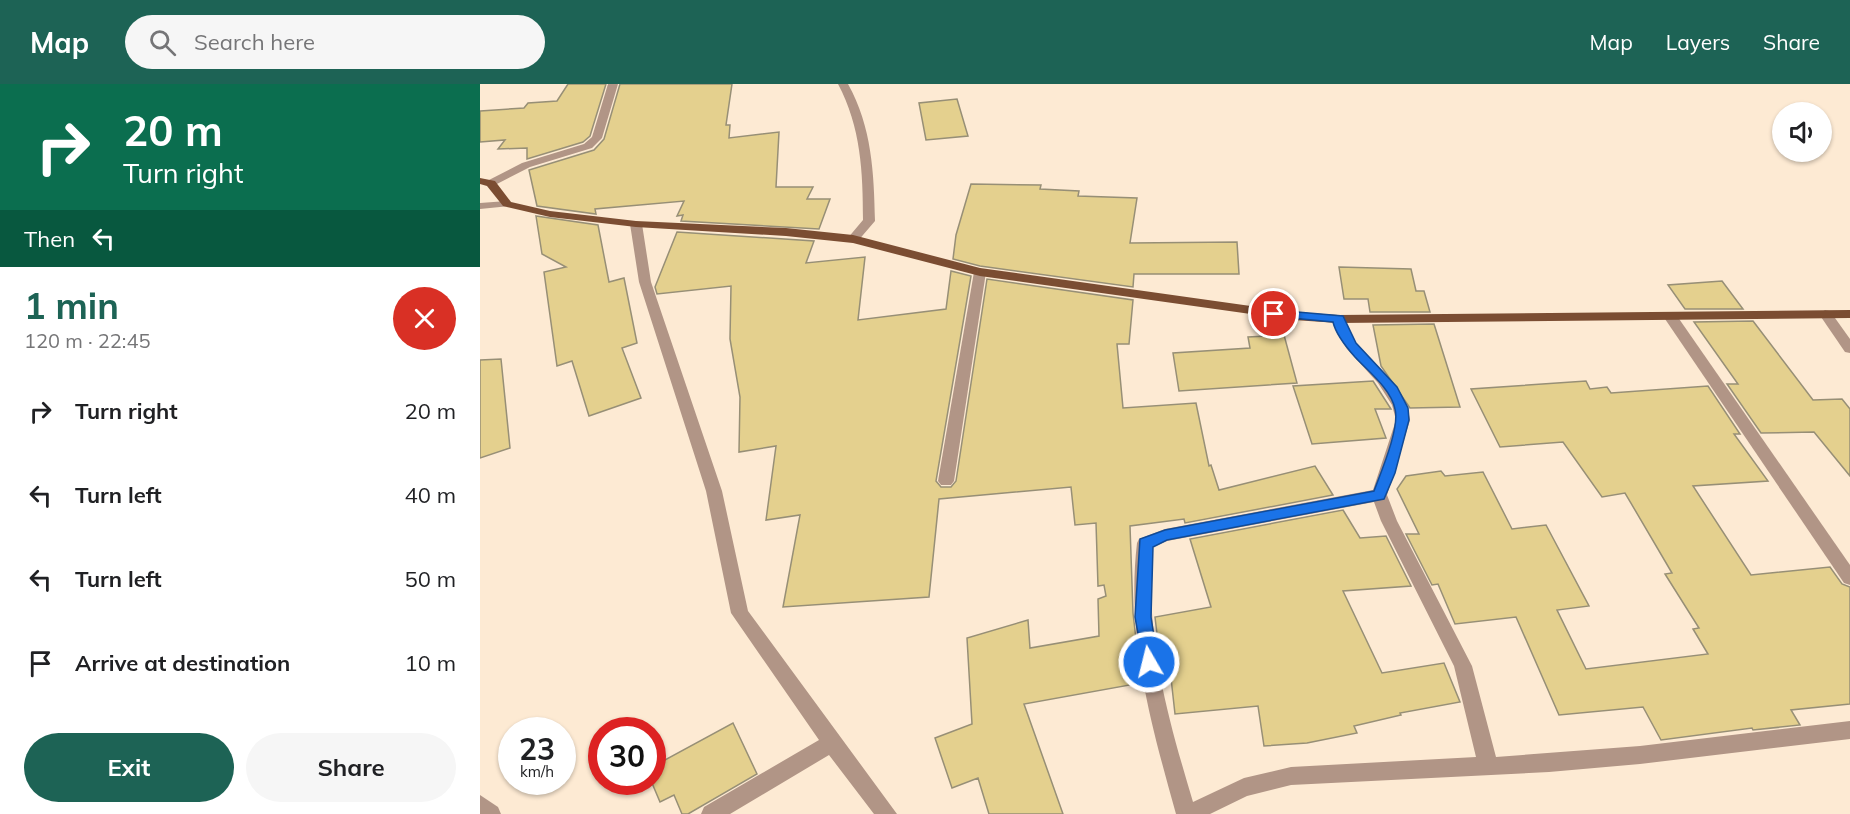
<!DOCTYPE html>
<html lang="en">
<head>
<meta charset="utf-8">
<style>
	:root { --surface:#fff; --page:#f6f6f6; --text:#202124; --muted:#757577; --accent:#1d6355 }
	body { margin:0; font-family:Mulish,sans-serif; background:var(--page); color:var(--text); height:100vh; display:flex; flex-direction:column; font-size:22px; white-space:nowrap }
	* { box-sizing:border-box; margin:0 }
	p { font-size:20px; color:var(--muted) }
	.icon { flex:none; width:33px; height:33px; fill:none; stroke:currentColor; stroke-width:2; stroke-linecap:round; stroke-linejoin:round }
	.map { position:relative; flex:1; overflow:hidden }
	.panel { display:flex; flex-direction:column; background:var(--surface); width:480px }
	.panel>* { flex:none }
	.guide { background:#0b6e4f; color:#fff; overflow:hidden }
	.buttons { position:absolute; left:1292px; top:18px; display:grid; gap:12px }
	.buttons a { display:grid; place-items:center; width:60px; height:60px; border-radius:50%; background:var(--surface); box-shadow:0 2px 4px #0004; font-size:30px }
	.speed { position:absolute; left:18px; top:633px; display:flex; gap:12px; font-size:30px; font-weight:700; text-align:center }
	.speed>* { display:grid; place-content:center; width:78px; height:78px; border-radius:50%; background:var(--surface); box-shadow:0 2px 4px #0004; line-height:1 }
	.speed small { font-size:15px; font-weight:400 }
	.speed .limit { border:9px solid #d22; background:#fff; color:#111 }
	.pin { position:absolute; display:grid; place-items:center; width:51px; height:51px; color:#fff; margin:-26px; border:3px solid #fff; border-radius:50%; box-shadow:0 2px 6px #0007 }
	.me { position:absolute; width:66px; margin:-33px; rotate:352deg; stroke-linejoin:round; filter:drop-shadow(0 0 4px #0008) }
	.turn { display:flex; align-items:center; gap:21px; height:126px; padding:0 24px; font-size:27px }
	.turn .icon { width:78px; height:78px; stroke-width:2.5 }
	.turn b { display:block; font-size:42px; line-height:51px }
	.then { display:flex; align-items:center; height:57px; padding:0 24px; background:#0003; gap:12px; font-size:22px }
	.round { display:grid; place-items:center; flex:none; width:63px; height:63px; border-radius:32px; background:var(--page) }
	.summary { display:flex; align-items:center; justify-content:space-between; height:102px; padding:0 24px }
	h1 { font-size:36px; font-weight:700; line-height:45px; color:var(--accent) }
	.button { display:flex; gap:12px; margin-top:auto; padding:12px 24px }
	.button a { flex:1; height:69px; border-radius:36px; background:var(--accent); color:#fff; font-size:24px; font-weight:700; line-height:69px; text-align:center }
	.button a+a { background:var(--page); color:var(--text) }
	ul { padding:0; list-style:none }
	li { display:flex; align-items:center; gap:18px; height:84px; padding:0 24px }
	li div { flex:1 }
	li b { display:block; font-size:22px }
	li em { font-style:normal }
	header { display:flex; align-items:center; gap:36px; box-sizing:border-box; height:84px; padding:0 30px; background:var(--accent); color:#fff }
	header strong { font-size:28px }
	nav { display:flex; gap:33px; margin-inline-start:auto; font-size:21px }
	.search { width:420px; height:54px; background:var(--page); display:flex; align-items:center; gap:15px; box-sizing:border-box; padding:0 21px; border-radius:33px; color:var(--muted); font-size:22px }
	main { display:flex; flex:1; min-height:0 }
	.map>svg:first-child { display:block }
</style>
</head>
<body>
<header>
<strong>Map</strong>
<div class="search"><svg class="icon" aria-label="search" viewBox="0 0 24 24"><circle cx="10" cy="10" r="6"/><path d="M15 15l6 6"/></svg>Search here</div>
<nav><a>Map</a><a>Layers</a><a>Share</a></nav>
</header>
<main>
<section class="panel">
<div class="guide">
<div class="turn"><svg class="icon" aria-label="right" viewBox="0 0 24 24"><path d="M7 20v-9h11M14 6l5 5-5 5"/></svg><div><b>20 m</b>Turn right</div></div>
<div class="then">Then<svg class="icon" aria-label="left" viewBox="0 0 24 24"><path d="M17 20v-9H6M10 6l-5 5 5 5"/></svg></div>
</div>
<div class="summary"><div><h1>1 min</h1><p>120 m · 22:45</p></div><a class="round" style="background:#d93025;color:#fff"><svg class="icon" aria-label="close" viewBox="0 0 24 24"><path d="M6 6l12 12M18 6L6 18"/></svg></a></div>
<ul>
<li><svg class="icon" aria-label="right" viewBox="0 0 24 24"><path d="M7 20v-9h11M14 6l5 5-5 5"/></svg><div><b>Turn right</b></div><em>20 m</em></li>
<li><svg class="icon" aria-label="left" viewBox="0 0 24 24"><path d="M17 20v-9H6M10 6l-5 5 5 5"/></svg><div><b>Turn left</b></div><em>40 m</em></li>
<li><svg class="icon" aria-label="left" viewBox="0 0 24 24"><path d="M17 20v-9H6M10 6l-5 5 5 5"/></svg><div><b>Turn left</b></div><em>50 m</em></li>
<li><svg class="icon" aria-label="arrive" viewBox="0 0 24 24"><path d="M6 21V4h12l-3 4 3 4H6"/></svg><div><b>Arrive at destination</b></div><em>10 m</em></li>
</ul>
<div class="button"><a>Exit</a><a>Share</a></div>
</section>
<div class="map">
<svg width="1370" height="730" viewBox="0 0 1370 730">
	<rect width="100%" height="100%" fill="#fdead3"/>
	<g fill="#e4d08e" stroke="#978f76" stroke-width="1.5">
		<polygon points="88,0 126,0 110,52 103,58 47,75 47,64 18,65 25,56 0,58 0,27 44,24 48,19 77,17"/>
		<polygon points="140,0 252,0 246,41 250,41 249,54 299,48 296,103 333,103 327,115 350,115 339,145 201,137 203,131 197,132 204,117 115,125 116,130 57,122 49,86 114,66 124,55"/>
		<polygon points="477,15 488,52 446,56 439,19"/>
		<polygon points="491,100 561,101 560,105 599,107 598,112 657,114 650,159 757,158 759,190 654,190 653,203 500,182 473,175 476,151"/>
		<polygon points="56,132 118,141 129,198 144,194 157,259 142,264 161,314 109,332 92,277 77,282 64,188 86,183 62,170"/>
		<polygon points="197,148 334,157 326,179 385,173 378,236 466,225 471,187 491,192 456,397 461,403 471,403 476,397 507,195 653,216 649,260 637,260 643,324 716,319 729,382 731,381 739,406 835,382 853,411 705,439 704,435 650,442 653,529 661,599 544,620 583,730 509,730 498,694 472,704 455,654 492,640 487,554 548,536 550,564 619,552 618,515 626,512 624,501 618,502 616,439 595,441 591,403 459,415 449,513 303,523 320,431 286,436 296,362 259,368 260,313 250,255 251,202 177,210 175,203"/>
		<polygon points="859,183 931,185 936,207 944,207 950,228 890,228 888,215 864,215"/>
		<polygon points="1242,197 1263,225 1205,225 1188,201"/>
		<polygon points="1273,237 1333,316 1362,315 1370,325 1370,392 1334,348 1281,349 1247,300 1258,300 1214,238"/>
		<polygon points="954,240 980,323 930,324 901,282 893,241"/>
		<polygon points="804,251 817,299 699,307 693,269 770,264 768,253"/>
		<polygon points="21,275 30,364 0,374 0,276"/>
		<polygon points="893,297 911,325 895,325 906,354 832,360 813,302"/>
		<polygon points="1106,297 1110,305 1127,303 1131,309 1228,302 1260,350 1254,350 1288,397 1213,402 1271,491 1350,483 1362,500 1370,503 1370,620 1311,626 1320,641 1273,646 1272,644 1181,656 1163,623 1079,631 1036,533 975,540 958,500 952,501 926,450 939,450 917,405 926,392 961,387 965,392 1003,388 1032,445 1066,441 1109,522 1077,526 1106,585 1228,570 1213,545 1219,544 1185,490 1192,489 1145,409 1122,413 1083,358 1020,363 991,305"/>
		<polygon points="863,426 880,454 906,452 931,502 863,507 902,589 964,579 980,618 920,629 921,631 874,642 877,649 827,659 784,662 778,622 695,630 691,594 683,595 682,592 675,533 731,523 710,455"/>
		<polygon points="253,639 277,690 208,730 202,730 194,711 180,718 172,699 172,683"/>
	</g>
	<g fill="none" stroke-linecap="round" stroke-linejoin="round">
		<g fill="#b19586" fill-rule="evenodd">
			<polygon points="128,0 138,0 122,54 112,64 50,83 15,101 7,101 7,97 42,79 104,60 112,53"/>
			<path d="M358 0H368C392 43 394 89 395 137L377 158 373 159 367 155 383 136C383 88 381 43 358 0Z"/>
			<polygon points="27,117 31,118 31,122 0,125 0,119"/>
			<polygon points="156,137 162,140 171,198 242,407 268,527 417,730 394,730 349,671 250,730 221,730 224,723 339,656 251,529 226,407 159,198 150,140"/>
			<polygon points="500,184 506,188 474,397 471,401 461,401 458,397 494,188"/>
			<polygon points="1345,226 1350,227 1370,255 1370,269 1365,268 1339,230"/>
			<polygon points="1190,228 1195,229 1370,481 1370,501 1364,499 1183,232"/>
			<path d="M858 231 863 232 876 259 908 293 927 321 930 336 907 411 917 437 992 582 1016 673 1160 662 1370 637V655L1160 680 1069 688 811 701 767 712 730 730H696C671 640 646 553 657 459L659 455 685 445 893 406 916 336 912 321 898 299 867 265 857 249 851 235ZM894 418 901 437 974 582 996 673 811 683 764 694 713 718C688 634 664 551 673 463L687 457Z"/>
			<polygon points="0,711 18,723 21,730 0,730"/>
		</g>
		<polygon fill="#7b4d32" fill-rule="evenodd" points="0,94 15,97 31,118 70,127 156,137 306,144 373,151 500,184 814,228 858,231 1370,226 1370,234 858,239 814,236 500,192 373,159 306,152 156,143 70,133 23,122 7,102 0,100"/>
	</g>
	<path fill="#1a73e8" stroke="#114b97" stroke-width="1.5" d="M794 226 863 232 876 259 917 303 928 324 929 336 915 389 904 415 899 416 687 456 673 463 671 533 678 578 675 583H664L655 533 660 455 685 446 894 407C901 388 920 344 915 325 911 305 889 288 875 273 867 264 856 251 853 238L790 232V227Z"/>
</svg>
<div class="buttons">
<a><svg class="icon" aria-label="sound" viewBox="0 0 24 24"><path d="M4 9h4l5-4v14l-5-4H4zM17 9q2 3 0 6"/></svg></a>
</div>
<div class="speed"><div>23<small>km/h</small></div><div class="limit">30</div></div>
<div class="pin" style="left:794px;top:230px;background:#d93025"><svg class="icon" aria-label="arrive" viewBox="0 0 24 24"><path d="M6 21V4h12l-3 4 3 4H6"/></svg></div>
<svg class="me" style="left:669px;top:578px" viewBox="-20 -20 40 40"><circle r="17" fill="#1a73e8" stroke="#fff" stroke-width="3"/><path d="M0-11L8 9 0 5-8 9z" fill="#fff"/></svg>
</div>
</main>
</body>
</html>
